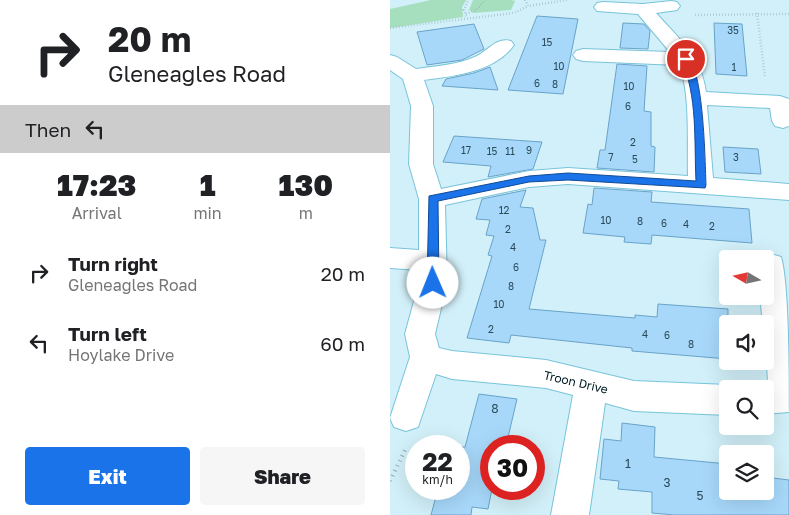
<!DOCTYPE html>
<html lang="en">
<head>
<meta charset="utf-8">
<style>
	:root { --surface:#fff; --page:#f6f6f6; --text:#202124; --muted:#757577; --accent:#1a73e8 }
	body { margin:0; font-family:"Golos Text",sans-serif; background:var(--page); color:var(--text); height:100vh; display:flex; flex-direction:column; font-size:19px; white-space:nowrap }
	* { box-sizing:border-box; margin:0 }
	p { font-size:16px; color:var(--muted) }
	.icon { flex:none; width:28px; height:28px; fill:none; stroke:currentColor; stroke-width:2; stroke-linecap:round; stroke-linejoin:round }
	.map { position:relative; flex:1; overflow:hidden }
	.details { display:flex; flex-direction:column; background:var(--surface); width:390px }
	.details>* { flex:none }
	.banner { background:#fff; color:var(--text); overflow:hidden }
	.needle { width:32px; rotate:279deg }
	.fabs { position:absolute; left:329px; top:250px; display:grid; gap:10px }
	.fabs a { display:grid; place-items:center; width:55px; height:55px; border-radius:5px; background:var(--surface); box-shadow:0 5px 20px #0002; font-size:25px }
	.speed { position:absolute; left:15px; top:435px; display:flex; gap:10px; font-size:25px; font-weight:700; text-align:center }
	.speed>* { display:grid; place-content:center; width:65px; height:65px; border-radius:50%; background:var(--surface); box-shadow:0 5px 20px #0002; line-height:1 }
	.speed small { font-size:12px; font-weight:400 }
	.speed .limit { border:8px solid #d22; background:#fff; color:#111 }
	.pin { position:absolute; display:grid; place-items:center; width:42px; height:42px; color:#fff; margin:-21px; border:2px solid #fff; border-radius:50%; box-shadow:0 1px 5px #0007 }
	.me { position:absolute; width:55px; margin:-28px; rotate:359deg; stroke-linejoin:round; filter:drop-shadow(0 0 4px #0008) }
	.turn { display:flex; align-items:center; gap:18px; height:105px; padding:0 25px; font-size:22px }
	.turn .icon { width:65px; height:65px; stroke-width:2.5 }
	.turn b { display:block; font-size:35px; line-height:42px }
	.then { display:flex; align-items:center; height:48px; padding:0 25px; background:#0003; gap:10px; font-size:19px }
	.eta { display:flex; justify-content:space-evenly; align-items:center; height:85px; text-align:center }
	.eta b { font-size:30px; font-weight:800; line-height:35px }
	.button { display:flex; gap:10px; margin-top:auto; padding:10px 25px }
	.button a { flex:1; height:58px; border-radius:5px; background:var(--accent); color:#fff; font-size:20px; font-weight:800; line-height:58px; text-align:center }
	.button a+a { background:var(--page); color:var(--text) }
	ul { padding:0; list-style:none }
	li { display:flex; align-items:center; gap:15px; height:70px; padding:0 25px }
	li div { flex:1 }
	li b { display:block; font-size:19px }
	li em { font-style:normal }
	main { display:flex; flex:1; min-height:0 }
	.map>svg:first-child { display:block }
</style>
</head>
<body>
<main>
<section class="details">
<div class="banner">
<div class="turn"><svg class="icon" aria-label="right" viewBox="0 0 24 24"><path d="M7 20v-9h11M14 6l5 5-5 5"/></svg><div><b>20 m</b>Gleneagles Road</div></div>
<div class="then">Then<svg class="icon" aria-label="left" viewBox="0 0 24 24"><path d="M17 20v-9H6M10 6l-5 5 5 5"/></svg></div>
</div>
<div class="eta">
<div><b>17:23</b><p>Arrival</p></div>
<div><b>1</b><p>min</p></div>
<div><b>130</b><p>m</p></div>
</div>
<ul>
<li><svg class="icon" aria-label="right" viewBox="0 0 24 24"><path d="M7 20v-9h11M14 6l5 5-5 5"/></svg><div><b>Turn right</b><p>Gleneagles Road</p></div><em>20 m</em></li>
<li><svg class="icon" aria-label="left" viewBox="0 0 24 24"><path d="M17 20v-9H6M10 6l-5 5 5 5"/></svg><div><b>Turn left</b><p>Hoylake Drive</p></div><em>60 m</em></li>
</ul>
<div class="button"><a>Exit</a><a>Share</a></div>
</section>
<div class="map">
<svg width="399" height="515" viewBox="0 0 399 515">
	<rect width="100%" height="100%" fill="#d2f0f9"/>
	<g fill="#a5dfbd">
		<polygon points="41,0 76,0 72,7 73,17 0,28 0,9"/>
		<polygon points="83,0 121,0 125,1 121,10 84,13 79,10"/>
	</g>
	<g fill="#a7d8fa" stroke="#69a3c9">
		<polygon points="147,16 188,19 173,94 118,90"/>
		<polygon points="233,23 254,24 260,31 258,49 230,48"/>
		<polygon points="324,23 352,24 357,76 326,74"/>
		<polygon points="84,24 94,49 72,60 37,65 27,32"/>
		<polygon points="227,64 257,66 254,111 261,112 261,146 265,147 264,172 207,168 210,150 215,150"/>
		<polygon points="100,67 108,90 52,86 56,79 84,73"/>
		<polygon points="64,136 152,142 143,169 98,177 101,166 53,162"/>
		<polygon points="333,147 368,149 371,174 335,172"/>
		<polygon points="204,188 262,192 261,202 359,209 362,243 262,235 261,244 234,242 235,237 193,233 198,204 202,205"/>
		<polygon points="136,190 130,207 143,208 150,240 156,240 139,309 245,318 245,315 267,317 268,304 338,309 338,359 242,351 242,348 121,335 119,343 77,338 102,256 98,255 104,236 96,235 100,220 86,219 92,199"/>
		<polygon points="89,394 127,399 116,446 101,446 102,489 98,509 82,507 81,515 41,515 48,489 69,489 69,447 75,447"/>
		<polygon points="232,423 265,427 264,457 338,464 338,491 375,491 375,468 383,469 383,478 399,480 399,515 285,515 262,513 262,492 228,489 229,481 210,479 214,439 231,441"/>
	</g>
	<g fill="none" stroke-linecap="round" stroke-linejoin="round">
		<defs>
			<g id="minor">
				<path d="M281 1 287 2 290 6 287 10 266 13C289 39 311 56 316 92L390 96 399 99V126L393 128 385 126 382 121 380 108 317 105 323 178 399 184V200L178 184 139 187 55 205 57 283 45 334 49 348 62 351 156 360 244 381 338 385 347 389H338V415L244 411 215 403 199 515H161L183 395 156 388 62 379 46 374 28 427 16 431 4 427 0 418 20 357 15 334 29 283V270L0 268V248L29 250V199L19 164 21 106 13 79 0 70V55L7 57 26 69C46 66 68 65 87 56 99 50 106 37 121 41L124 45C105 72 64 76 34 80L43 106V164L51 189 139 171 178 168 298 176C297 146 301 92 289 65L193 61 186 59 183 55 186 51 193 49 280 52 248 14 207 11 204 7 207 3 213 2 253 4Z"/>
				<path d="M381 254 391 257C399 283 399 377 399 412L375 414V389H363L378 384 375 324H373L370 296H375V259H370Z"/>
			</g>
		</defs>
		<use href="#minor" stroke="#77c4da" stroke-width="2"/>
		<g stroke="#90adb6" stroke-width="2.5" stroke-dasharray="0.5 2.5" stroke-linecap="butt">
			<polyline points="135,0 138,6 177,0"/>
			<polyline points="367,13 375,77"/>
			<polyline points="76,14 86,10 95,0"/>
			<polyline points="305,15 399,14"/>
			<polyline points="76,16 74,10 78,0"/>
			<polyline points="0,28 116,14 126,12 138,6"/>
		</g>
		<polyline stroke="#90adb6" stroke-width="4" stroke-dasharray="1 4.5" stroke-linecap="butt" points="0,481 16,448"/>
		<use href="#minor" fill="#fff" fill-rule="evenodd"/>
	</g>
	<path fill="#1a73e8" stroke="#114b97" d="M296 57C314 65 315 163 316 185L315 188 178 180 139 182 48 201 49 283 43 288 38 286 37 283 39 196 139 176 178 173 306 181C304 142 308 96 291 59Z"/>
	<g text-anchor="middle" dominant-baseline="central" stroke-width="4" stroke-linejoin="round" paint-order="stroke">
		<g font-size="10" fill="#2a4b5a">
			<text x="343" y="30">35</text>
			<text x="157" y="42">15</text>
			<text x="169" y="66">10</text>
			<text x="344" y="67">1</text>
			<text x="147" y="83">6</text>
			<text x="165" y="84">8</text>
			<text x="239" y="86">10</text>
			<text x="238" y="106">6</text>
			<text x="243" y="142">2</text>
			<text x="76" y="150">17</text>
			<text x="139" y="150">9</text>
			<text x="102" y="151">15</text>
			<text x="120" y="151">11</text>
			<text x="221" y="157">7</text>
			<text x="346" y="157">3</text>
			<text x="245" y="159">5</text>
			<text x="114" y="210">12</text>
			<text x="216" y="220">10</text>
			<text x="250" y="221">8</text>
			<text x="274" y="223">6</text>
			<text x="296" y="224">4</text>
			<text x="322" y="226">2</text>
			<text x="118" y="229">2</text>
			<text x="123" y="247">4</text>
			<text x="126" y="267">6</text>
			<text x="121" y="286">8</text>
			<text x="109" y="304">10</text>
			<text x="101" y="329">2</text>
			<text x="255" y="334">4</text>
			<text x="277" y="335">6</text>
			<text x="301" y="344">8</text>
		</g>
		<g font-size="12" fill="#001c24" stroke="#fff">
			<text transform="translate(186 382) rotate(13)">Troon Drive</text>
		</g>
		<g font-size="12" fill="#2a4b5a">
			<text x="105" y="408">8</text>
			<text x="238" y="463">1</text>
			<text x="277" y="482">3</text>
			<text x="310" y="495">5</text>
		</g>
	</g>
</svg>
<div class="fabs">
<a><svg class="needle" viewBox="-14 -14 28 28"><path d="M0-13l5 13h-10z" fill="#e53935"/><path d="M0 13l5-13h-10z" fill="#757577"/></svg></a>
<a><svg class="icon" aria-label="sound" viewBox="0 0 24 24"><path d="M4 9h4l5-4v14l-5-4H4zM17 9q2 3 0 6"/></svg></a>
<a><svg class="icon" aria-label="search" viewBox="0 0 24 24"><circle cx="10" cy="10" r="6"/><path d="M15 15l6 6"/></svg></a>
<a><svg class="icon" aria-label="layers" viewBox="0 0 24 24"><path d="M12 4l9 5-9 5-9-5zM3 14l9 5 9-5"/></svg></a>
</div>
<div class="speed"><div>22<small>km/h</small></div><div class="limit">30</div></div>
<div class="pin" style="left:296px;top:59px;background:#d93025"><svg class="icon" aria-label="arrive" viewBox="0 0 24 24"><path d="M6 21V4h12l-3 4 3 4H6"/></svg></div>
<svg class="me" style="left:43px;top:283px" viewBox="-20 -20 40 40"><circle r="19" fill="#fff"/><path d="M0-13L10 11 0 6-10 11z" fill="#1a73e8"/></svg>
</div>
</main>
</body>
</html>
